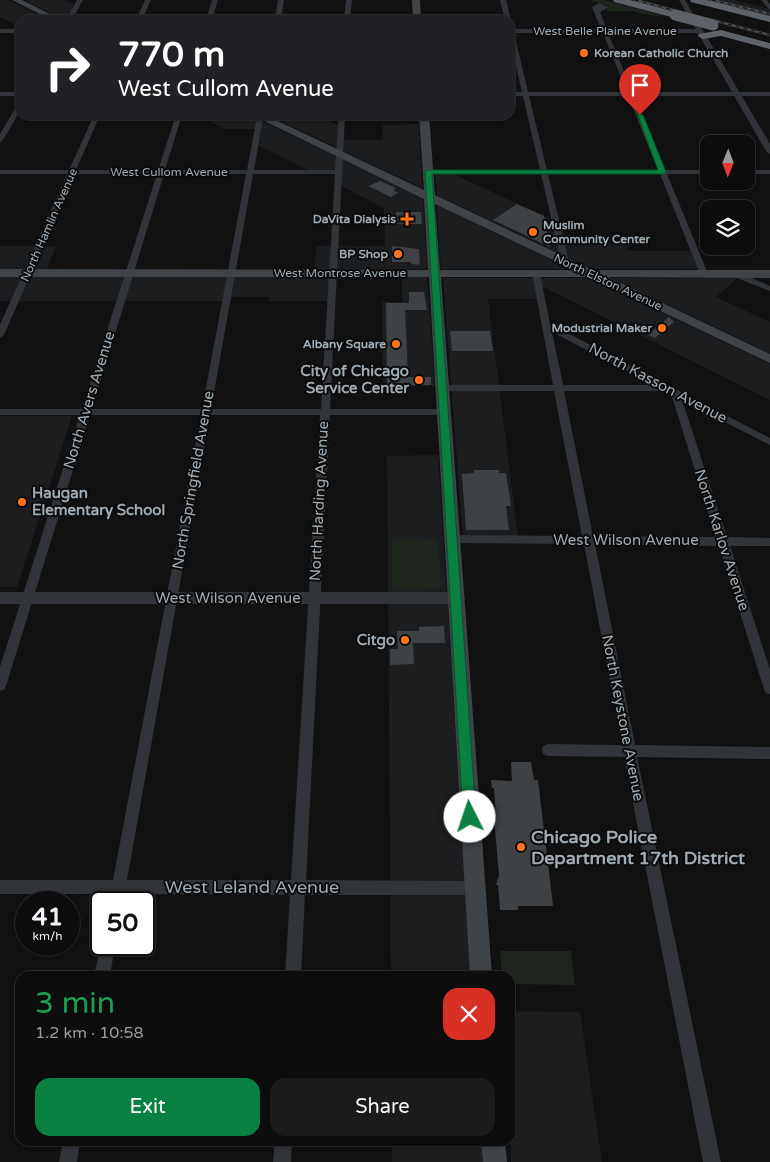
<!DOCTYPE html>
<html lang="en">
<head>
<meta charset="utf-8">
<style>
	:root { --surface:#0d0d0e; --page:#1b1b1c; --text:#f1f3f6; --muted:#9a9c9e; --line:#2d2d2e; --accent:#0b8043 }
	body { margin:0; font-family:"Varela Round",sans-serif; background:var(--page); color:var(--text); height:100vh; display:flex; flex-direction:column; font-size:19px; white-space:nowrap }
	* { box-sizing:border-box; margin:0 }
	p { font-size:16px; color:var(--muted) }
	.icon { flex:none; width:28px; height:28px; fill:none; stroke:currentColor; stroke-width:2; stroke-linecap:round; stroke-linejoin:round }
	.map { position:relative; flex:1; overflow:hidden }
	.sheet { position:absolute; left:15px; top:971px; width:500px; height:175px; display:flex; flex-direction:column; background:var(--surface); border-radius:15px; box-shadow:0 1px 4px #0004,0 0 0 1px var(--line) }
	.sheet>* { flex:none }
	.hud { position:absolute; left:15px; top:15px; width:500px; height:105px; border-radius:15px; box-shadow:0 1px 4px #0004,0 0 0 1px var(--line); background:#202124; color:#fff; overflow:hidden }
	.needle { width:32px; rotate:181deg }
	.buttons { position:absolute; left:700px; top:135px; display:grid; gap:10px }
	.buttons a { display:grid; place-items:center; width:55px; height:55px; border-radius:10px; background:var(--surface); box-shadow:0 1px 4px #0004,0 0 0 1px var(--line); font-size:25px }
	.speed { position:absolute; left:15px; top:891px; display:flex; gap:10px; font-size:25px; font-weight:700; text-align:center }
	.speed>* { display:grid; place-content:center; width:65px; height:65px; border-radius:50%; background:var(--surface); box-shadow:0 1px 4px #0004,0 0 0 1px var(--line); line-height:1 }
	.speed small { font-size:12px; font-weight:400 }
	.speed .limit { border:2px solid #111; border-radius:8px; background:#fff; color:#111 }
	.pin { position:absolute; display:grid; place-items:center; width:42px; height:42px; color:#fff; margin:-51px -21px; border-radius:50% 50% 50% 0; rotate:-45deg; box-shadow:0 0 5px #0007 }
	.pin .icon { rotate:45deg }
	.me { position:absolute; width:55px; margin:-28px; rotate:356deg; stroke-linejoin:round; filter:drop-shadow(0 0 4px #0008) }
	.turn { display:flex; align-items:center; gap:18px; height:105px; padding:0 20px; font-size:22px }
	.turn .icon { width:65px; height:65px; stroke-width:2.5 }
	.turn b { display:block; font-size:35px; line-height:42px }
	.round { display:grid; place-items:center; flex:none; width:52px; height:52px; border-radius:15px; background:var(--page) }
	.head { display:flex; align-items:center; justify-content:space-between; height:85px; padding:0 20px }
	h1 { font-size:30px; font-weight:600; line-height:38px; color:#1e9e55 }
	.primary-button { display:flex; gap:10px; margin-top:auto; padding:10px 20px }
	.primary-button a { flex:1; height:58px; border-radius:15px; background:var(--accent); color:#fff; font-size:20px; font-weight:600; line-height:58px; text-align:center }
	.primary-button a+a { background:var(--page); color:var(--text) }
	.map>svg:first-child { display:block }
</style>
</head>
<body>
<div class="map">
<svg width="770" height="1162" viewBox="0 0 770 1162">
	<rect width="100%" height="100%" fill="#111112"/>
	<g fill="#1c1d1f">
		<polygon points="0,0 8,0 50,20 20,20 20,27 0,17"/>
		<polygon points="24,0 65,0 77,6 72,16 100,16 109,20 66,20"/>
		<polygon points="703,0 734,0 770,9 770,17"/>
		<polygon points="197,115 249,115 423,198 427,269 314,269 317,246 385,246 384,208 338,184 339,172 310,171 256,144 258,129 225,129"/>
		<polygon points="268,115 317,115 340,126 340,140 383,140 383,125 419,124 422,188"/>
		<polygon points="435,172 449,172 555,221 560,243 626,243 629,251 696,251 703,269 593,269 437,195"/>
		<polygon points="437,205 570,269 441,269"/>
		<polygon points="0,246 56,246 47,269 0,269"/>
		<polygon points="0,277 331,277 330,301 269,301 270,297 226,297 224,301 0,301"/>
		<polygon points="402,277 427,277 435,386 383,387 382,302 402,302"/>
		<polygon points="443,278 589,278 770,364 770,400 540,285 542,299 488,299 518,538 463,537"/>
		<polygon points="611,278 738,278 716,297 770,322 770,353"/>
		<polygon points="0,416 72,416 17,587 0,587"/>
		<polygon points="438,455 471,976 391,976 387,456"/>
		<polygon points="510,1011 580,1012 602,1162 511,1162"/>
		<polygon points="392,1141 481,1141 483,1162 392,1162"/>
	</g>
	<g fill="#1d251d">
		<polygon points="589,0 604,0 668,17 647,15 633,11 606,11 609,6"/>
		<polygon points="391,539 438,540 441,588 392,589"/>
		<polygon points="500,951 571,951 575,985 510,984 510,976 502,976"/>
	</g>
	<g fill="#3e4245">
		<polygon points="380,181 396,188 393,190 398,193 391,197 368,186"/>
		<polygon points="517,204 544,216 550,247 493,220"/>
		<polygon points="396,212 421,212 422,224 396,224"/>
		<polygon points="392,246 419,249 420,265 411,264 411,262 392,262"/>
		<polygon points="409,292 424,292 427,310 405,310 408,377 431,377 431,385 387,386 386,303 409,303"/>
		<polygon points="669,317 674,322 655,338 648,335"/>
		<polygon points="450,331 490,331 493,351 452,351"/>
		<polygon points="474,470 499,470 499,473 506,473 511,506 506,506 509,530 466,530 462,474 474,473"/>
		<polygon points="444,626 445,643 413,643 414,664 390,665 390,649 398,649 397,631 419,631 419,627"/>
		<polygon points="511,762 531,762 534,780 538,780 553,906 518,906 518,910 500,910 498,885 496,885 499,875 494,818 496,818 494,788 492,788 491,780 512,781"/>
	</g>
	<g fill="none" stroke-linecap="round" stroke-linejoin="round">
		<g fill="#313438" fill-rule="evenodd">
			<polygon points="77,0 83,0 72,20 66,20"/>
			<polygon points="145,0 151,0 142,20 136,20"/>
			<polygon points="212,0 218,0 212,20 206,20"/>
			<polygon points="278,0 284,0 281,20 275,20"/>
			<polygon points="346,0 352,0 350,20 344,20"/>
			<polygon points="500,0 506,0 511,20 510,21 505,20"/>
			<polygon points="761,0 767,0 770,4 770,10"/>
			<path d="M599 3 609 7 600 12 607 29H701L704 31 701 33H608L633 92H770V96H634L665 170H709V174H667L708 274 707 276 700 274 660 174H548L569 261 565 263 561 261 541 174H428L424 172 428 170H540L523 96H510V92H522L510 40V26L513 29H601L592 7ZM514 33H603L627 92H528ZM529 96H628L658 170H547Z"/>
			<rect x="0" y="29" width="20" height="4"/>
			<rect x="0" y="92" width="20" height="4"/>
			<polygon points="20,103 20,111 3,140 0,142 0,134 17,105"/>
			<path d="M94 115H100L76 170H158L176 115H182L165 170H247L257 117 260 115 263 117 254 170H335L339 115H345L330 409H443L448 412 443 415H330L306 880 474 881 479 883 481 888 479 893 474 895H305L301 976H285L290 895 125 894 123 902H109L110 894H0V880H113L201 415H90L6 686 4 690 0 691V667L80 415H0V409H82L157 174H74L4 335 0 338V325L67 174H0V170H69ZM164 174H246L202 409H92ZM253 174H335L321 409H211ZM210 415H320L291 880H127Z"/>
			<rect x="746" y="170" width="24" height="4"/>
			<path d="M533 271 540 273 550 324 770 438V445L682 400 727 537 770 538V546H730L770 670V694L766 693 764 689 719 546 595 544 635 745 770 747V759L637 757 721 1162H703L624 757 548 756 543 754 542 750 543 746 548 744 622 745 584 544 451 543 446 539 451 535 582 536 554 391H442L437 388 442 385H553L532 273ZM552 332 654 385H563ZM564 391H665L671 394 716 537 593 536Z"/>
			<polygon points="732,272 738,272 770,286 770,291 732,276"/>
			<polygon points="101,943 101,945 115,945 110,976 94,976"/>
			<polygon points="63,1141 80,1141 77,1162 59,1162"/>
			<polygon points="275,1141 292,1141 291,1162 273,1162"/>
		</g>
		<g fill="#313438" fill-rule="evenodd">
			<polygon points="679,0 685,0 770,144 770,154 766,151"/>
			<polygon points="0,592 455,592 460,594 462,598 460,602 455,604 0,604"/>
		</g>
		<g fill="#3f4448" fill-rule="evenodd">
			<polygon points="12,0 22,0 62,20 52,20"/>
			<polygon points="412,0 420,0 421,20 413,20"/>
			<path d="M252 115H265L424 190 419 115H429L435 195 593 270H770V278L608 277 770 354V363L589 277H441L492 976H470L429 277H0V269L428 270 424 199ZM435 204 574 270H440Z"/>
			<polygon points="481,1141 505,1141 507,1162 483,1162"/>
		</g>
		<g fill="#5d6369" fill-rule="evenodd">
			<polygon points="613,0 630,0 679,13 680,15 675,18 614,2"/>
			<polygon points="690,0 707,0 770,16 770,22 691,2"/>
			<polygon points="721,30 770,43 770,49 721,36 703,39 698,36 699,34"/>
		</g>
		<defs>
			<g id="rail">
				<polyline points="635,0 770,35"/>
				<polyline points="712,0 770,14"/>
			</g>
		</defs>
		<use href="#rail" stroke="#484d51" stroke-width="2.5"/>
		<use href="#rail" stroke="#0c0c0d" stroke-width="1" stroke-dasharray="4" stroke-linecap="butt"/>
		<polyline stroke="#5d6369" stroke-width="11" points="675,15 713,25"/>
	</g>
	<polygon fill="#0b8043" stroke="#07532c" points="637,113 643,115 666,172 665,174 432,174 476,817 474,822 470,824 465,822 463,817 425,172 428,170 658,170"/>
	<g fill="#ff741c" stroke="#0c0c0d" stroke-width="2">
		<circle cx="584" cy="53" r="5"/>
		<path d="M404.5 211.5h5v5h5v5h-5v5h-5v-5h-5v-5h5z"/>
		<circle cx="533" cy="232" r="5"/>
		<circle cx="398" cy="254" r="5"/>
		<circle cx="662" cy="328" r="5"/>
		<circle cx="396" cy="344" r="5"/>
		<circle cx="419" cy="380" r="5"/>
		<circle cx="22" cy="502" r="5"/>
		<circle cx="405" cy="640" r="5"/>
		<circle cx="521" cy="847" r="5"/>
	</g>
	<g text-anchor="middle" dominant-baseline="central" stroke-width="4" stroke-linejoin="round" paint-order="stroke">
		<g font-size="12" fill="#a0acb4" stroke="#0c0c0d">
			<text x="605" y="31">West Belle Plaine Avenue</text>
			<text x="169" y="172">West Cullom Avenue</text>
			<text transform="translate(49 225) rotate(-66)">North Hamlin Avenue</text>
			<text x="340" y="273">West Montrose Avenue</text>
			<text transform="translate(608 282) rotate(25)">North Elston Avenue</text>
		</g>
		<g font-size="12" font-weight="bold" fill="#a0acb4" stroke="#0c0c0d" text-anchor="end">
			<text x="594" y="53" text-anchor="start">Korean Catholic Church</text>
			<text x="396" y="219">DaVita Dialysis</text>
			<text x="543" y="225" text-anchor="start">Muslim<tspan x="543" dy="14">Community Center</tspan></text>
			<text x="388" y="254">BP Shop</text>
			<text x="652" y="328">Modustrial Maker</text>
			<text x="386" y="344">Albany Square</text>
		</g>
		<g font-size="15" font-weight="bold" fill="#a0acb4" stroke="#0c0c0d" text-anchor="end">
			<text x="409" y="371">City of Chicago<tspan x="409" dy="17">Service Center</tspan></text>
			<text x="32" y="493" text-anchor="start">Haugan<tspan x="32" dy="17">Elementary School</tspan></text>
			<text x="395" y="640">Citgo</text>
		</g>
		<g font-size="15" fill="#a0acb4" stroke="#0c0c0d">
			<text transform="translate(658 383) rotate(28)">North Kasson Avenue</text>
			<text transform="translate(89 400) rotate(-73)">North Avers Avenue</text>
			<text transform="translate(193 480) rotate(-80)">North Springfield Avenue</text>
			<text transform="translate(319 501) rotate(-87)">North Harding Avenue</text>
			<text x="626" y="540">West Wilson Avenue</text>
			<text transform="translate(722 540) rotate(72)">North Karlov Avenue</text>
			<text x="228" y="598">West Wilson Avenue</text>
			<text transform="translate(623 718) rotate(79)">North Keystone Avenue</text>
		</g>
		<g font-size="18" font-weight="bold" fill="#a0acb4" stroke="#0c0c0d" text-anchor="start">
			<text x="531" y="837">Chicago Police<tspan x="531" dy="21">Department 17th District</tspan></text>
		</g>
		<g font-size="18" fill="#a0acb4" stroke="#0c0c0d">
			<text x="252" y="887">West Leland Avenue</text>
		</g>
	</g>
</svg>
<div class="buttons">
<a><svg class="needle" viewBox="-14 -14 28 28"><path d="M0-13l5 13h-10z" fill="#e53935"/><path d="M0 13l5-13h-10z" fill="#9a9c9e"/></svg></a>
<a><svg class="icon" aria-label="layers" viewBox="0 0 24 24"><path d="M12 4l9 5-9 5-9-5zM3 14l9 5 9-5"/></svg></a>
</div>
<div class="speed"><div>41<small>km/h</small></div><div class="limit">50</div></div>
<div class="pin" style="left:640px;top:115px;background:#d93025"><svg class="icon" aria-label="arrive" viewBox="0 0 24 24"><path d="M6 21V4h12l-3 4 3 4H6"/></svg></div>
<svg class="me" style="left:470px;top:817px" viewBox="-20 -20 40 40"><circle r="19" fill="#fff"/><path d="M0-13L10 11 0 6-10 11z" fill="#0b8043"/></svg>
<div class="hud">
<div class="turn"><svg class="icon" aria-label="right" viewBox="0 0 24 24"><path d="M7 20v-9h11M14 6l5 5-5 5"/></svg><div><b>770 m</b>West Cullom Avenue</div></div>
</div>
<section class="sheet">
<div class="head"><div><h1>3 min</h1><p>1.2 km · 10:58</p></div><a class="round" style="background:#d93025;color:#fff"><svg class="icon" aria-label="close" viewBox="0 0 24 24"><path d="M6 6l12 12M18 6L6 18"/></svg></a></div>
<div class="primary-button"><a>Exit</a><a>Share</a></div>
</section>
</div>
</body>
</html>
